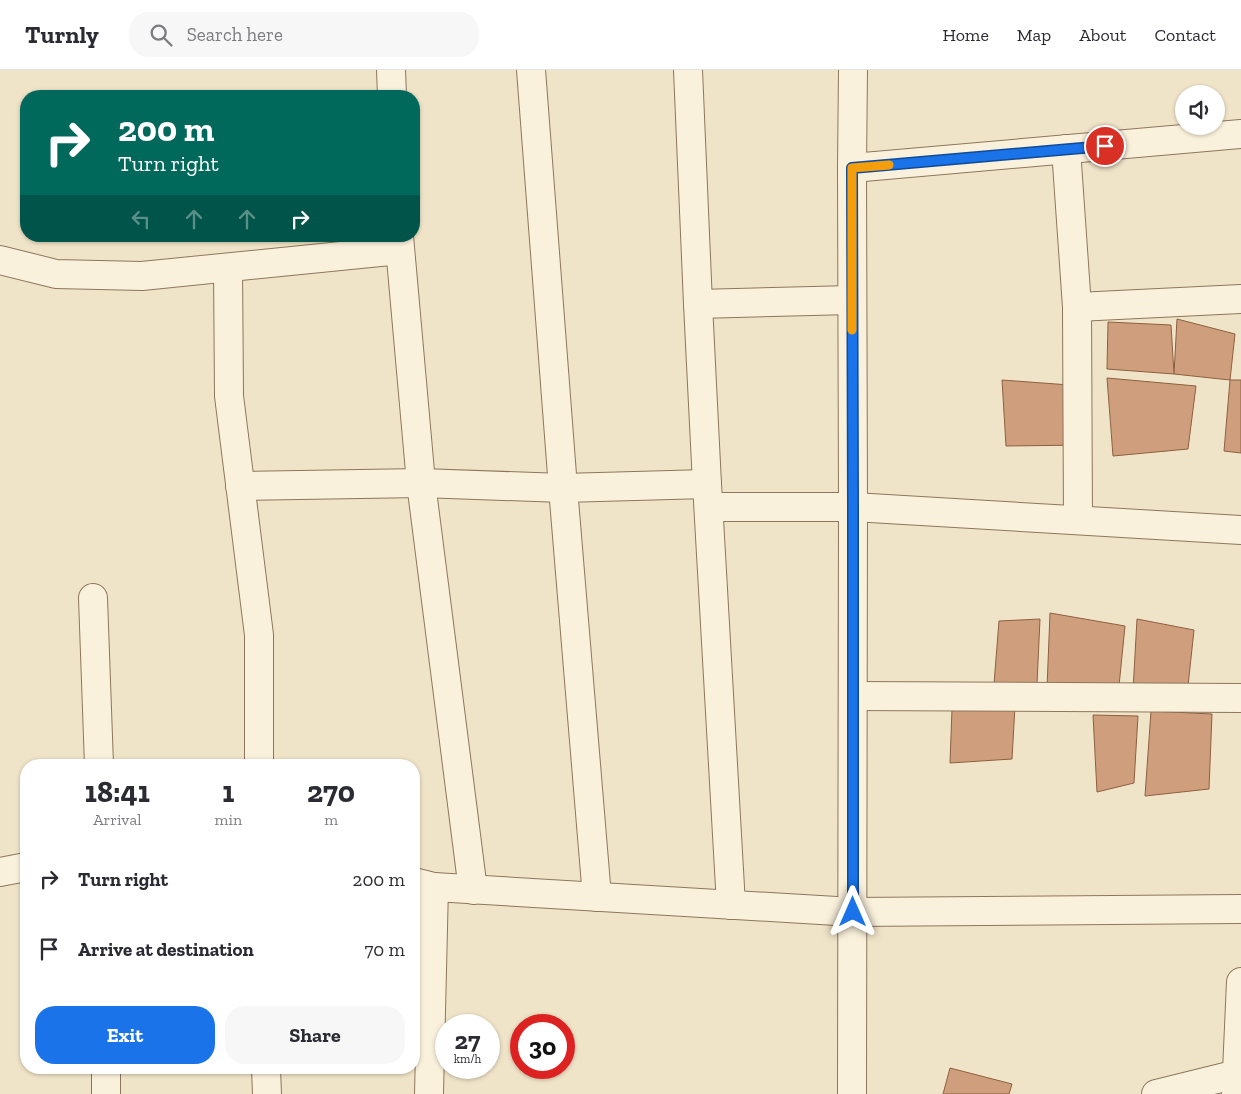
<!DOCTYPE html>
<html lang="en">
<head>
<meta charset="utf-8">
<style>
	:root { --surface:#fff; --page:#f7f7f7; --text:#2b2b33; --muted:#7c7c81; --line:#e1e1e2; --accent:#1a73e8 }
	body { margin:0; font-family:"Zilla Slab",serif; background:var(--page); color:var(--text); height:100vh; display:flex; flex-direction:column; font-size:19px; white-space:nowrap }
	* { box-sizing:border-box; margin:0 }
	p { font-size:16px; color:var(--muted) }
	.icon { flex:none; width:28px; height:28px; fill:none; stroke:currentColor; stroke-width:2; stroke-linecap:round; stroke-linejoin:round }
	.map { position:relative; flex:1; overflow:hidden }
	.side { position:absolute; left:20px; top:689px; width:400px; height:315px; display:flex; flex-direction:column; background:var(--surface); border-radius:20px; box-shadow:0 1px 4px #0004 }
	.side>* { flex:none }
	.banner { position:absolute; left:20px; top:20px; width:400px; height:152px; border-radius:20px; box-shadow:0 1px 4px #0004; background:#00695c; color:#fff; overflow:hidden }
	.controls { position:absolute; left:1175px; top:15px; display:grid; gap:10px }
	.controls a { display:grid; place-items:center; width:50px; height:50px; border-radius:50%; background:var(--surface); box-shadow:0 1px 4px #0004; font-size:25px }
	.speed { position:absolute; left:435px; top:944px; display:flex; gap:10px; font-size:25px; font-weight:700; text-align:center }
	.speed>* { display:grid; place-content:center; width:65px; height:65px; border-radius:50%; background:var(--surface); box-shadow:0 1px 4px #0004; line-height:1 }
	.speed small { font-size:12px; font-weight:400 }
	.speed .limit { border:8px solid #d22; background:#fff; color:#111 }
	.pin { position:absolute; display:grid; place-items:center; width:42px; height:42px; color:#fff; margin:-21px; border:2px solid #fff; border-radius:50%; box-shadow:0 1px 5px #0007 }
	.me { position:absolute; width:55px; margin:-28px; rotate:0deg; stroke-linejoin:round; filter:drop-shadow(0 0 4px #0008) }
	.turn { display:flex; align-items:center; gap:18px; height:105px; padding:0 15px; font-size:22px }
	.turn .icon { width:65px; height:65px; stroke-width:2.5 }
	.turn b { display:block; font-size:35px; line-height:42px }
	.lanes { display:flex; align-items:center; height:48px; padding:0 15px; background:#0003; justify-content:center; gap:25px; direction:ltr }
	.lanes .off { opacity:.35 }
	.eta { display:flex; justify-content:space-evenly; align-items:center; height:85px; text-align:center }
	.eta b { font-size:30px; font-weight:700; line-height:35px }
	.action { display:flex; gap:10px; margin-top:auto; padding:10px 15px }
	.action a { flex:1; height:58px; border-radius:20px; background:var(--accent); color:#fff; font-size:20px; font-weight:700; line-height:58px; text-align:center }
	.action a+a { background:var(--page); color:var(--text) }
	ul { padding:0; list-style:none }
	li { display:flex; align-items:center; gap:15px; height:70px; padding:0 15px }
	li div { flex:1 }
	li b { display:block; font-size:19px }
	li em { font-style:normal }
	header { display:flex; align-items:center; gap:30px; box-sizing:border-box; height:70px; padding:0 25px; background:var(--surface); border-bottom:1px solid var(--line) }
	header strong { font-size:24px }
	nav { display:flex; gap:28px; margin-inline-start:auto; font-size:18px }
	.search { width:350px; height:45px; background:var(--page); display:flex; align-items:center; gap:12px; box-sizing:border-box; padding:0 18px; border-radius:20px; color:var(--muted); font-size:19px }
	.map>svg:first-child { display:block }
</style>
</head>
<body>
<header>
<strong>Turnly</strong>
<div class="search"><svg class="icon" aria-label="search" viewBox="0 0 24 24"><circle cx="10" cy="10" r="6"/><path d="M15 15l6 6"/></svg>Search here</div>
<nav><a>Home</a><a>Map</a><a>About</a><a>Contact</a></nav>
</header>
<div class="map">
<svg width="1241" height="1024" viewBox="0 0 1241 1024">
	<rect width="100%" height="100%" fill="#f0e4c8"/>
	<g fill="#cf9f7d" stroke="#8d5f41">
		<polygon points="1177,249 1235,264 1230,310 1174,304"/>
		<polygon points="1108,252 1171,255 1174,304 1107,299"/>
		<polygon points="1107,308 1196,316 1188,379 1113,386"/>
		<polygon points="1002,310 1083,316 1087,375 1006,376"/>
		<polygon points="1230,310 1241,310 1241,383 1224,381"/>
		<polygon points="1050,543 1125,556 1118,626 1047,618"/>
		<polygon points="1040,549 1037,614 994,614 999,551"/>
		<polygon points="1137,549 1194,560 1188,616 1133,621"/>
		<polygon points="1015,636 1012,689 950,693 952,639"/>
		<polygon points="1151,641 1212,644 1209,719 1145,726"/>
		<polygon points="1093,645 1138,646 1134,713 1097,722"/>
		<polygon points="950,998 1012,1014 1009,1024 943,1024"/>
	</g>
	<g fill="none" stroke-linecap="round" stroke-linejoin="round">
		<defs>
			<g id="minor">
				<polyline points="391,0 392,26"/>
				<polyline points="531,0 563,418 597,827"/>
				<polyline points="688,0 698,234 707,414 731,835"/>
				<polyline points="1066,79 1077,237 1078,450"/>
				<polyline points="852,98 1241,64"/>
				<polyline points="399,166 421,413 473,820"/>
				<polyline points="0,190 56,204 142,206 400,180"/>
				<polyline points="228,198 229,326 259,565 259,695"/>
				<polyline points="698,234 852,230"/>
				<polyline points="1077,237 1241,229"/>
				<polyline points="240,416 421,413 563,418 707,414"/>
				<polyline points="709,437 853,437 1241,460"/>
				<polyline points="93,528 99,695"/>
				<polyline points="853,626 1241,628"/>
				<polyline points="0,802 26,797"/>
				<polyline points="414,812 434,817 853,842 1241,839"/>
				<polyline points="106,998 106,1024"/>
				<polyline points="266,998 267,1024"/>
				<polyline points="429,1024 434,817"/>
				<polyline points="852,1024 853,437 852,98 853,0"/>
				<polyline points="1156,1024 1241,1003"/>
				<polyline points="1236,1024 1241,912"/>
			</g>
		</defs>
		<use href="#minor" stroke="#8d765c" stroke-width="30"/>
		<use href="#minor" stroke="#faf1dc" stroke-width="28"/>
	</g>
	<g fill="none" stroke-linecap="round" stroke-linejoin="round">
		<defs>
			<polyline id="route" points="853,842 853,438 852,98 1105,76"/>
		</defs>
		<use href="#route" stroke="#114b97" stroke-width="12"/>
		<use href="#route" stroke="#1a73e8" stroke-width="9"/>
		<polyline stroke="#f59e0b" stroke-width="9" points="852,260 852,98 889,95"/>
	</g>
</svg>
<div class="controls">
<a><svg class="icon" aria-label="sound" viewBox="0 0 24 24"><path d="M4 9h4l5-4v14l-5-4H4zM17 9q2 3 0 6"/></svg></a>
</div>
<div class="speed"><div>27<small>km/h</small></div><div class="limit">30</div></div>
<div class="pin" style="left:1105px;top:76px;background:#d93025"><svg class="icon" aria-label="arrive" viewBox="0 0 24 24"><path d="M6 21V4h12l-3 4 3 4H6"/></svg></div>
<svg class="me" style="left:853px;top:842px" viewBox="-20 -20 40 40"><path d="M0-17L14 15 0 8-14 15z" fill="#1a73e8" stroke="#fff" stroke-width="4"/></svg>
<div class="banner">
<div class="turn"><svg class="icon" aria-label="right" viewBox="0 0 24 24"><path d="M7 20v-9h11M14 6l5 5-5 5"/></svg><div><b>200 m</b>Turn right</div></div>
<div class="lanes"><svg class="icon off" aria-label="left" viewBox="0 0 24 24"><path d="M17 20v-9H6M10 6l-5 5 5 5"/></svg><svg class="icon off" aria-label="ahead" viewBox="0 0 24 24"><path d="M12 20V5M6 11l6-6 6 6"/></svg><svg class="icon off" aria-label="ahead" viewBox="0 0 24 24"><path d="M12 20V5M6 11l6-6 6 6"/></svg><svg class="icon" aria-label="right" viewBox="0 0 24 24"><path d="M7 20v-9h11M14 6l5 5-5 5"/></svg></div>
</div>
<section class="side">
<div class="eta">
<div><b>18:41</b><p>Arrival</p></div>
<div><b>1</b><p>min</p></div>
<div><b>270</b><p>m</p></div>
</div>
<ul>
<li><svg class="icon" aria-label="right" viewBox="0 0 24 24"><path d="M7 20v-9h11M14 6l5 5-5 5"/></svg><div><b>Turn right</b></div><em>200 m</em></li>
<li><svg class="icon" aria-label="arrive" viewBox="0 0 24 24"><path d="M6 21V4h12l-3 4 3 4H6"/></svg><div><b>Arrive at destination</b></div><em>70 m</em></li>
</ul>
<div class="action"><a>Exit</a><a>Share</a></div>
</section>
</div>
</body>
</html>
